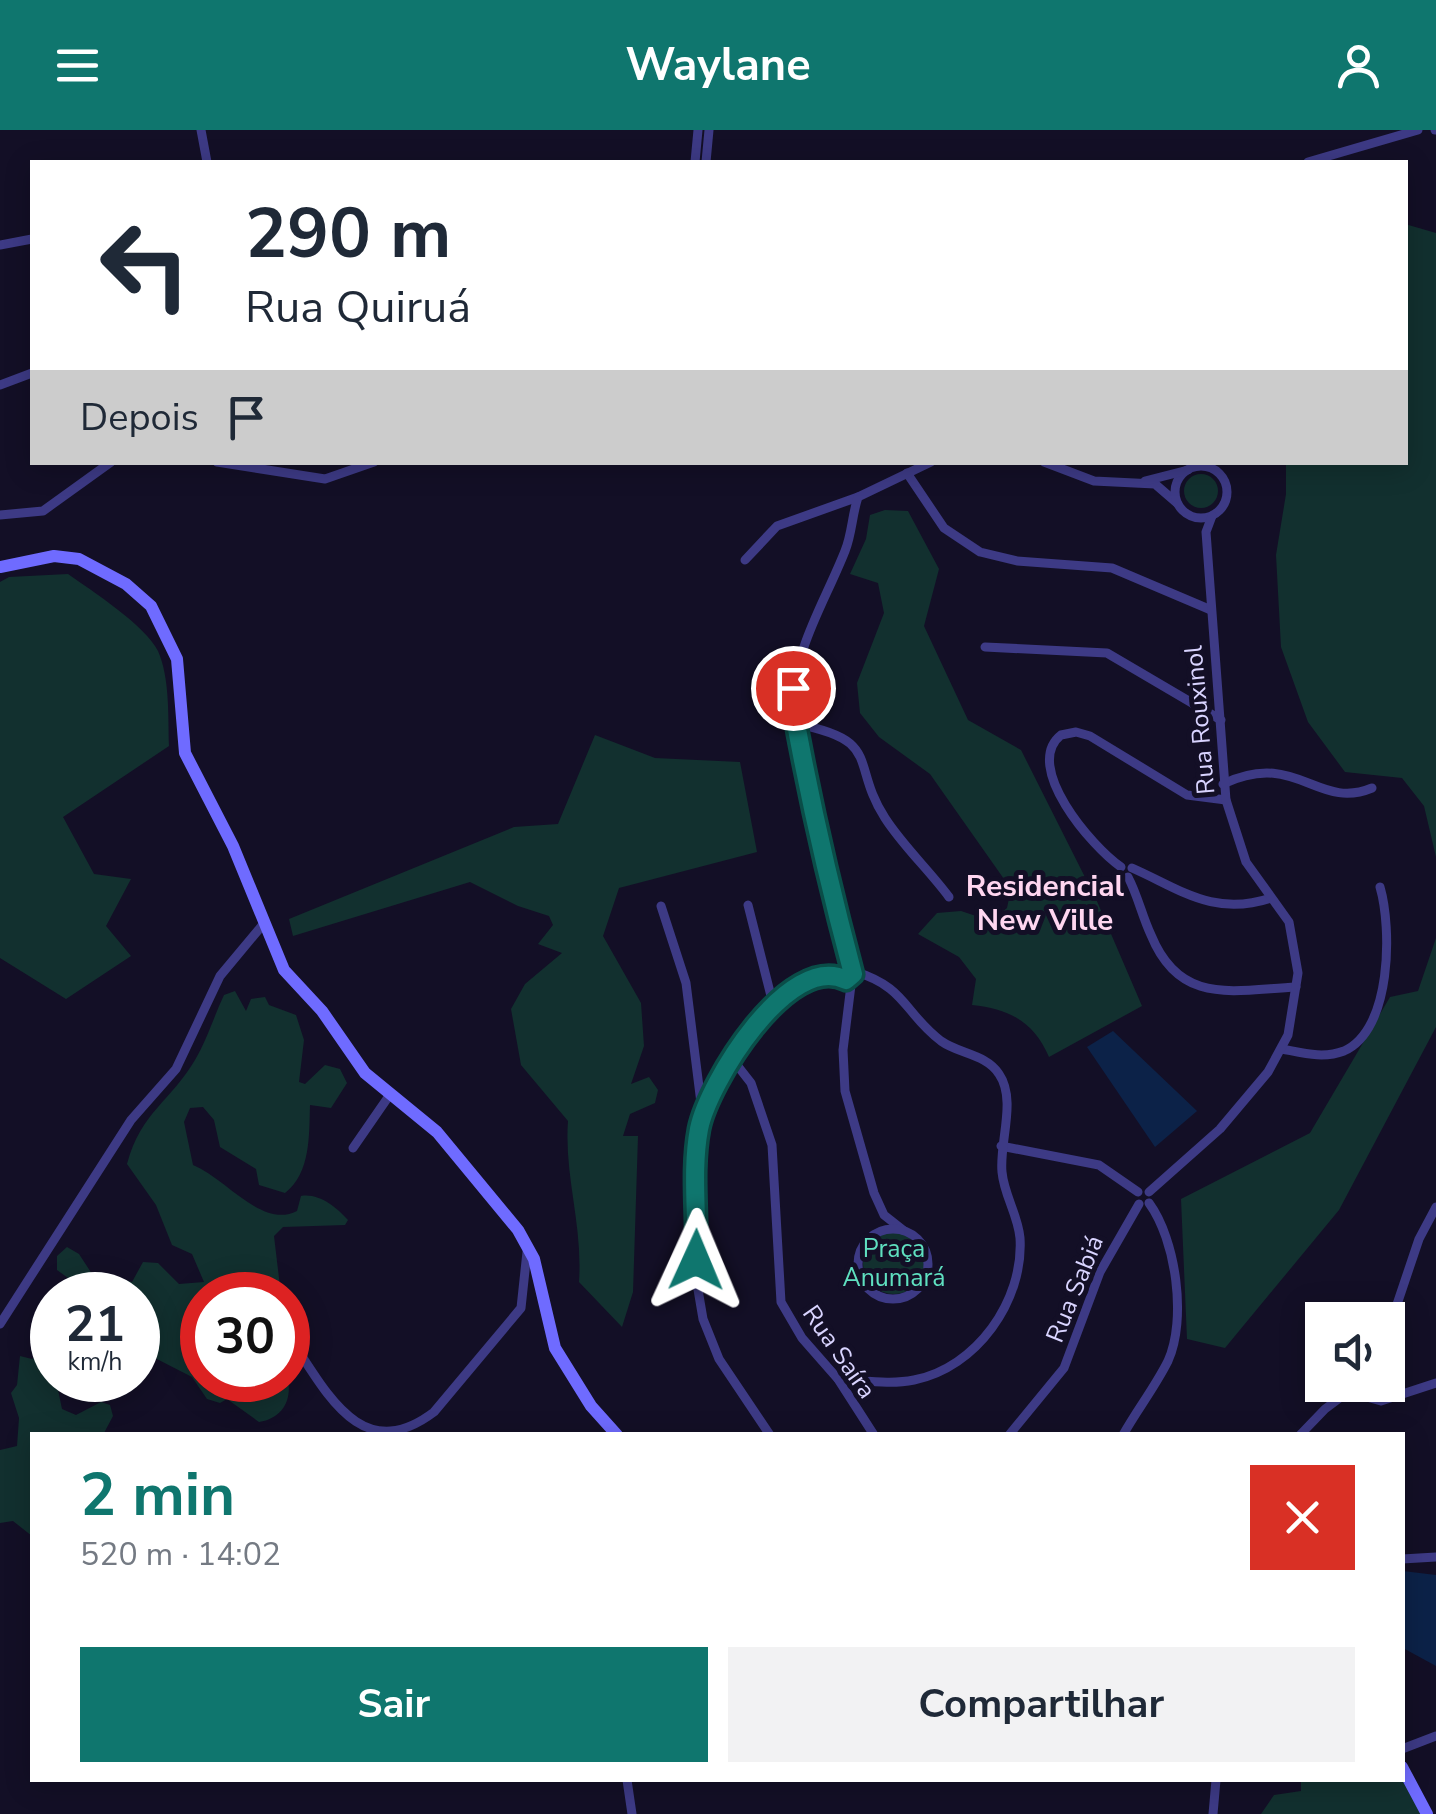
<!DOCTYPE html>
<html lang="pt">
<head>
<meta charset="utf-8">
<style>
	:root { --surface:#fff; --page:#f2f2f3; --text:#1f2937; --muted:#747a83; --accent:#0f766e }
	body { margin:0; font-family:"Nunito Sans",sans-serif; background:var(--page); color:var(--text); height:100vh; display:flex; flex-direction:column; font-size:38px; white-space:nowrap }
	* { box-sizing:border-box; margin:0 }
	p { font-size:32px; color:var(--muted) }
	.icon { flex:none; width:55px; height:55px; fill:none; stroke:currentColor; stroke-width:2; stroke-linecap:round; stroke-linejoin:round }
	.map { position:relative; flex:1; overflow:hidden }
	.details { position:absolute; left:30px; top:1302px; width:1375px; height:350px; display:flex; flex-direction:column; background:var(--surface); border-radius:0px; box-shadow:0 5px 25px #0003 }
	.details>* { flex:none }
	.banner { position:absolute; left:30px; top:30px; width:1378px; height:305px; border-radius:0px; box-shadow:0 5px 25px #0003; background:#fff; color:var(--text); overflow:hidden }
	.fabs { position:absolute; left:1305px; top:1172px; display:grid; gap:20px }
	.fabs a { display:grid; place-items:center; width:100px; height:100px; border-radius:0px; background:var(--surface); box-shadow:0 5px 25px #0003; font-size:50px }
	.speed { position:absolute; left:30px; top:1142px; display:flex; gap:20px; font-size:50px; font-weight:700; text-align:center }
	.speed>* { display:grid; place-content:center; width:130px; height:130px; border-radius:50%; background:var(--surface); box-shadow:0 5px 25px #0003; line-height:1 }
	.speed small { font-size:25px; font-weight:400 }
	.speed .limit { border:15px solid #d22; background:#fff; color:#111 }
	.pin { position:absolute; display:grid; place-items:center; width:85px; height:85px; color:#fff; margin:-42px; border:5px solid #fff; border-radius:50%; box-shadow:0 2px 10px #0007 }
	.me { position:absolute; width:110px; margin:-55px; rotate:1deg; stroke-linejoin:round; filter:drop-shadow(0 0 8px #0008) }
	.turn { display:flex; align-items:center; gap:35px; height:210px; padding:0 50px; font-size:45px }
	.turn .icon { width:130px; height:130px; stroke-width:2.5 }
	.turn b { display:block; font-size:70px; line-height:85px }
	.then { display:flex; align-items:center; height:95px; padding:0 50px; background:#0003; gap:20px; font-size:38px }
	.round { display:grid; place-items:center; flex:none; width:105px; height:105px; border-radius:0px; background:var(--page) }
	.head { display:flex; align-items:center; justify-content:space-between; height:170px; padding:0 50px }
	h1 { font-size:60px; font-weight:700; line-height:75px; color:var(--accent) }
	.primary-button { display:flex; gap:20px; margin-top:auto; padding:20px 50px }
	.primary-button a { flex:1; height:115px; border-radius:0px; background:var(--accent); color:#fff; font-size:40px; font-weight:700; line-height:115px; text-align:center }
	.primary-button a+a { background:var(--page); color:var(--text) }
	header { display:flex; justify-content:space-between; align-items:center; height:130px; padding:0 50px; background:var(--accent); color:#fff; font-size:45px; font-weight:700 }
	.map>svg:first-child { display:block }
</style>
</head>
<body>
<header><svg class="icon" aria-label="menu" viewBox="0 0 24 24"><path d="M4 6h16M4 12h16M4 18h16"/></svg>Waylane<svg class="icon" aria-label="person" viewBox="0 0 24 24"><circle cx="12" cy="8" r="4"/><path d="M4 21q1-7 8-7t8 7"/></svg></header>
<div class="map">
<svg width="1436" height="1684" viewBox="0 0 1436 1684">
	<rect width="100%" height="100%" fill="#130f26"/>
	<g fill="#12302f">
		<polygon points="1405,94 1436,103 1436,727 1424,676 1402,648 1345,642 1308,592 1281,517 1276,425 1286,364 1286,333 1405,332"/>
		<circle cx="1201" cy="361" r="17"/>
		<path d="M885 380 908 381 939 439 924 496 968 590 1021 620 1096 769 1142 876 1049 927C1034 892 1010 879 972 875L976 849 959 827 918 804 937 783 961 781 991 791 1007 778 1011 759 930 644 879 607 860 583 857 553 884 483 878 453 850 444 866 409 870 385Z"/>
		<path d="M68 444C91 460 146 496 158 521 170 548 168 587 169 616L63 687 94 744 131 749 106 796 131 826 66 869 0 828V452L9 447Z"/>
		<path d="M595 605 655 628 740 632 757 722 619 758 603 806 641 873 644 916 631 954 649 947 658 960 655 973 630 984 623 1006H638L633 1162 622 1197 579 1152C583 1095 564 1046 568 991L521 935 511 879 525 854 562 823 538 814 553 795 549 786 518 776 470 752 293 806 289 789 514 697 558 694Z"/>
		<polygon points="1436,808 1436,897 1339,1080 1225,1218 1187,1209 1181,1069 1310,1003 1390,867 1418,861"/>
		<path d="M235 861 246 881 251 869 265 867 269 875 296 885 304 910 299 952 305 954 325 935 340 939 347 953 331 978 310 975C309 1005 311 1043 285 1063L259 1055 256 1039 220 1017 214 990 203 977 190 978 184 992 193 1035C227 1049 262 1099 297 1081L301 1066C319 1063 336 1077 348 1090L345 1095 283 1097 274 1106 281 1165H202V1250L288 1249C292 1271 282 1288 259 1292L227 1269 220 1273 207 1269 192 1247 151 1226V1209L138 1196V1165H74L68 1148 57 1140V1126L67 1117 79 1124 96 1150 99 1142 132 1152 143 1132 158 1133 179 1154 204 1152 192 1124 172 1115 156 1075 127 1034C141 982 171 971 195 930 207 910 214 886 224 865Z"/>
		<circle cx="894" cy="1133" r="31"/>
		<polygon points="51,1209 52,1250 56,1250 62,1279 76,1285 101,1272 110,1275 113,1286 104,1303 97,1305 32,1305 32,1406 13,1391 0,1393 0,1320 17,1316 19,1288 11,1263 17,1255 20,1226 32,1229 43,1223"/>
		<polygon points="1301,1650 1402,1650 1428,1684 1261,1684 1274,1665 1301,1661"/>
	</g>
	<g fill="#0c2248">
		<polygon points="1113,901 1197,981 1155,1017 1087,917"/>
		<polygon points="1403,1441 1436,1445 1436,1536 1403,1518"/>
	</g>
	<g fill="none" stroke-linecap="round" stroke-linejoin="round">
		<g stroke="#3d3a85" stroke-width="9">
			<polyline points="201,0 207,32"/>
			<polyline points="1435,0 1436,0"/>
			<polyline points="695,32 698,0"/>
			<polyline points="706,32 709,0"/>
			<polyline points="1308,32 1418,0"/>
			<polyline points="0,115 32,109"/>
			<polyline points="0,255 32,243"/>
			<polyline points="217,332 325,349 374,332"/>
			<polyline points="1044,332 1094,351 1155,354 1177,373"/>
			<circle cx="1201" cy="362" r="26"/>
			<polyline points="907,343 944,398 980,422 1017,431 1112,438 1211,480"/>
			<polyline points="1145,351 1188,340"/>
			<polyline points="0,385 43,381 111,332"/>
			<polyline points="745,430 777,396 858,367"/>
			<polyline points="985,517 1107,523 1221,590"/>
			<path d="M796 594C883 610 850 634 885 688 903 716 929 740 949 767"/>
			<path d="M1223 654C1297 619 1317 681 1372 658"/>
			<path d="M1121 737C1092 717 1022 636 1061 605L1076 602 1090 606 1187 665 1226 670"/>
			<path d="M1132 738C1180 759 1213 787 1271 768"/>
			<path d="M1128 747C1138 766 1142 786 1151 805 1180 876 1233 860 1296 857"/>
			<polyline points="748,775 773,874"/>
			<polyline points="661,776 686,853 702,981"/>
			<path d="M849 836 793 577C794 518 824 474 845 421 852 404 852 385 858 367L931 332"/>
			<polyline points="852,847 843,920 845,961 874,1063 884,1085 903,1100"/>
			<path d="M1282 919C1303 923 1323 929 1344 921 1392 900 1392 798 1380 757"/>
			<polyline points="733,930 751,953 772,1015 781,1172 802,1208 838,1249 874,1305"/>
			<polyline points="1001,1016 1099,1035 1138,1062"/>
			<polyline points="353,1018 391,963"/>
			<polyline points="1149,1062 1220,999 1268,942 1288,905 1298,843 1289,792 1246,732 1226,670 1206,402 1212,386"/>
			<circle cx="893" cy="1134" r="35"/>
			<polyline points="275,1165 280,1161"/>
			<polyline points="0,1194 131,990 176,939 220,846 265,792"/>
			<polyline points="1388,1201 1419,1109 1436,1077"/>
			<path d="M288 1205C325 1259 360 1338 434 1282L521 1178 527 1122"/>
			<path d="M838 1249C863 1250 889 1255 914 1250 976 1238 1024 1171 1020 1108 1018 1085 1004 1065 1002 1042 999 1013 1017 970 999 944 986 924 959 924 941 911 903 882 907 857 853 841"/>
			<polyline points="1349,1262 1381,1271 1436,1253"/>
			<polyline points="770,1305 719,1229 703,1189 695,1142 699,1000 718,951 773,874 798,855 838,840"/>
			<polyline points="1009,1305 1064,1238 1100,1142 1139,1074"/>
			<path d="M1123 1305C1137 1280 1155 1257 1168 1231 1187 1189 1176 1110 1149 1073"/>
			<polyline points="1300,1305 1325,1279 1357,1255"/>
			<polyline points="1402,1429 1436,1427"/>
			<polyline points="1402,1619 1436,1606"/>
			<polyline points="627,1650 632,1684"/>
			<polyline points="1213,1684 1216,1650"/>
		</g>
		<g stroke="#6f6bff" stroke-width="12">
			<polyline points="0,437 54,426 79,429 126,454 151,476 177,529 185,623 233,716 284,840 322,881 365,943 437,1002 518,1100 534,1129 555,1218 591,1276 617,1305"/>
			<polyline points="1402,1637 1427,1684"/>
		</g>
	</g>
	<g fill="none" stroke-linecap="round" stroke-linejoin="round">
		<defs>
			<path id="route" d="M696 1130C698 1087 691 1042 699 999 708 953 789 821 846 850L853 844C830 758 809 667 793 577V558"/>
		</defs>
		<use href="#route" stroke="#0a4d48" stroke-width="25"/>
		<use href="#route" stroke="#0f766e" stroke-width="18"/>
	</g>
	<g text-anchor="middle" dominant-baseline="central" stroke-width="10" stroke-linejoin="round" paint-order="stroke">
		<g font-size="25" fill="#d9d4ff" stroke="#130f26">
			<text transform="translate(1200 590) rotate(-95)">Rua Rouxinol</text>
			<text transform="translate(1075 1159) rotate(-68)">Rua Sabiá</text>
			<text transform="translate(839 1222) rotate(55)">Rua Saíra</text>
		</g>
		<g font-size="25" fill="#5fe0c0" stroke="#130f26">
			<text x="894" y="1119">Praça<tspan x="894" dy="29">Anumará</tspan></text>
		</g>
		<g font-size="30" font-weight="bold" fill="#ffd6f0" stroke="#130f26">
			<text x="1045" y="756">Residencial<tspan x="1045" dy="34">New Ville</tspan></text>
		</g>
	</g>
</svg>
<div class="fabs">
<a><svg class="icon" aria-label="sound" viewBox="0 0 24 24"><path d="M4 9h4l5-4v14l-5-4H4zM17 9q2 3 0 6"/></svg></a>
</div>
<div class="speed"><div>21<small>km/h</small></div><div class="limit">30</div></div>
<div class="pin" style="left:793px;top:558px;background:#d93025"><svg class="icon" aria-label="arrive" viewBox="0 0 24 24"><path d="M6 21V4h12l-3 4 3 4H6"/></svg></div>
<svg class="me" style="left:696px;top:1130px" viewBox="-20 -20 40 40"><path d="M0-17L14 15 0 8-14 15z" fill="#0f766e" stroke="#fff" stroke-width="4"/></svg>
<div class="banner">
<div class="turn"><svg class="icon" aria-label="left" viewBox="0 0 24 24"><path d="M17 20v-9H6M10 6l-5 5 5 5"/></svg><div><b>290 m</b>Rua Quiruá</div></div>
<div class="then">Depois<svg class="icon" aria-label="arrive" viewBox="0 0 24 24"><path d="M6 21V4h12l-3 4 3 4H6"/></svg></div>
</div>
<section class="details">
<div class="head"><div><h1>2 min</h1><p>520 m · 14:02</p></div><a class="round" style="background:#d93025;color:#fff"><svg class="icon" aria-label="close" viewBox="0 0 24 24"><path d="M6 6l12 12M18 6L6 18"/></svg></a></div>
<div class="primary-button"><a>Sair</a><a>Compartilhar</a></div>
</section>
</div>
</body>
</html>
